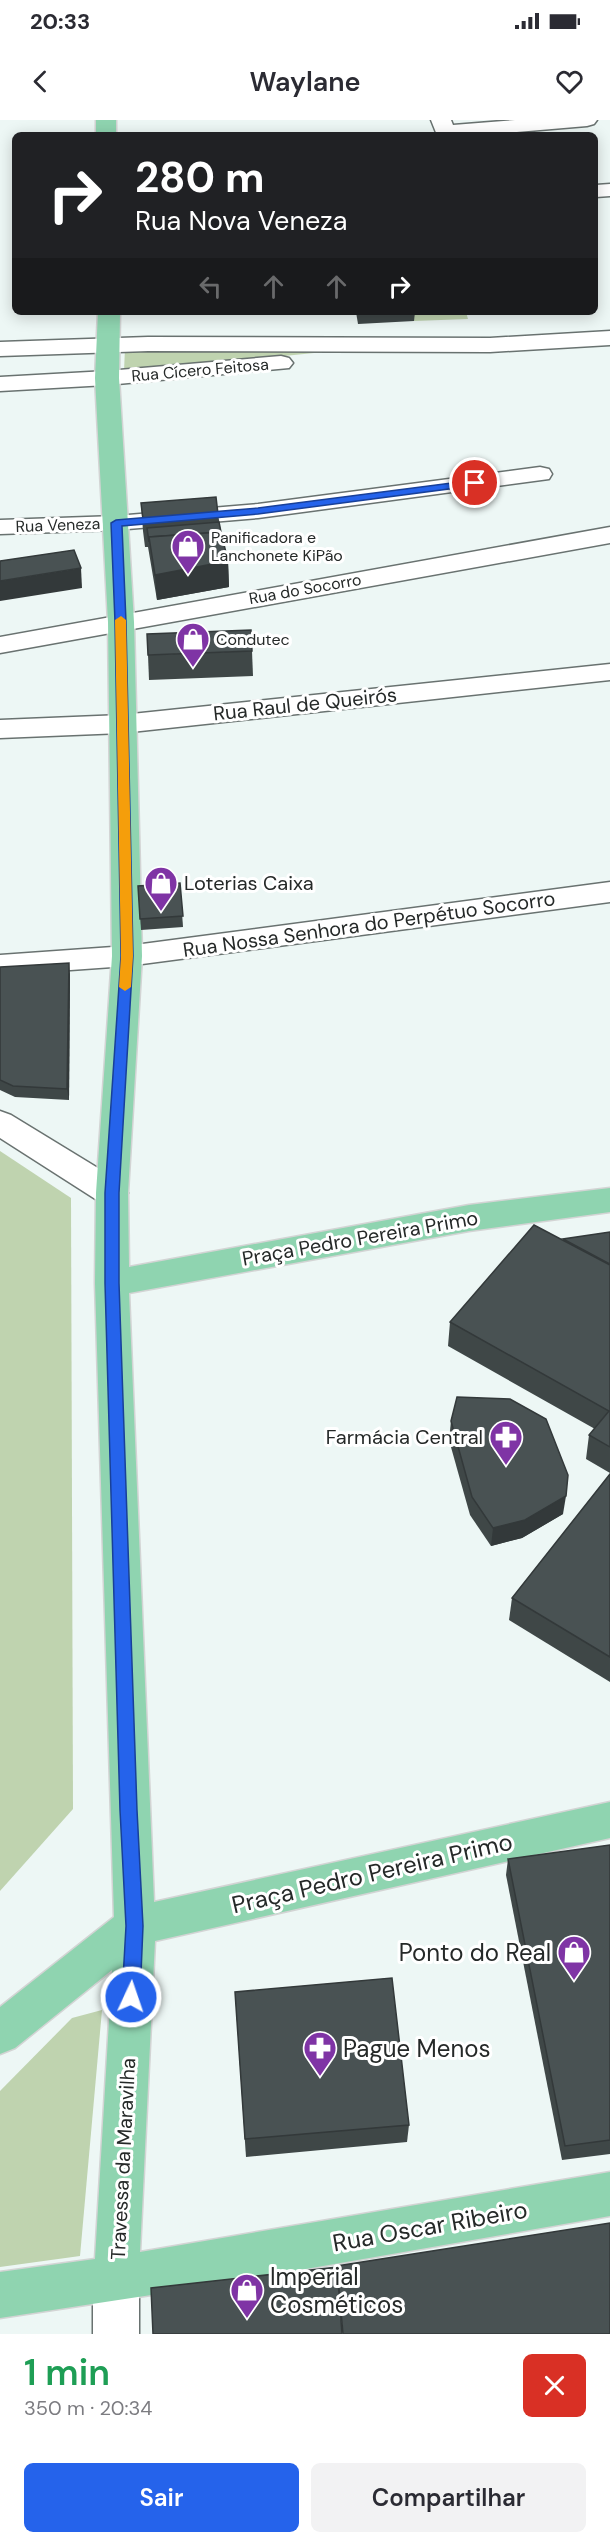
<!DOCTYPE html>
<html lang="pt">
<head>
<meta charset="utf-8">
<style>
	:root { --surface:#fff; --page:#f2f2f3; --text:#2b2b33; --muted:#7c7c81; --accent:#2563eb }
	body { margin:0; font-family:"DM Sans",sans-serif; background:var(--page); color:var(--text); height:100vh; display:flex; flex-direction:column; font-size:22px; white-space:nowrap }
	* { box-sizing:border-box; margin:0 }
	p { font-size:20px; color:var(--muted) }
	.icon { flex:none; width:33px; height:33px; fill:none; stroke:currentColor; stroke-width:2; stroke-linecap:round; stroke-linejoin:round }
	.map { position:relative; height:2214px; overflow:hidden }
	.drawer { display:flex; flex-direction:column; background:var(--surface); flex:1 }
	.drawer>* { flex:none }
	.banner { position:absolute; left:12px; top:12px; width:586px; height:183px; border-radius:9px; box-shadow:0 3px 15px #0003; background:#202124; color:#fff; overflow:hidden }
	.pin { position:absolute; display:grid; place-items:center; width:51px; height:51px; color:#fff; margin:-26px; border:3px solid #fff; border-radius:50%; box-shadow:0 2px 6px #0007 }
	.me { position:absolute; width:66px; margin:-33px; rotate:3deg; stroke-linejoin:round; filter:drop-shadow(0 0 4px #0008) }
	.turn { display:flex; align-items:center; gap:21px; height:126px; padding:0 24px; font-size:27px }
	.turn .icon { width:78px; height:78px; stroke-width:2.5 }
	.turn b { display:block; font-size:42px; line-height:51px }
	.lanes { display:flex; align-items:center; height:57px; padding:0 24px; background:#0003; justify-content:center; gap:30px; direction:ltr }
	.lanes .off { opacity:.35 }
	.round { display:grid; place-items:center; flex:none; width:63px; height:63px; border-radius:9px; background:var(--page) }
	.overview { display:flex; align-items:center; justify-content:space-between; height:102px; padding:0 24px }
	h1 { font-size:36px; font-weight:600; line-height:45px; color:#1e9e55 }
	.action { display:flex; gap:12px; margin-top:auto; padding:12px 24px }
	.action a { flex:1; height:69px; border-radius:9px; background:var(--accent); color:#fff; font-size:24px; font-weight:600; line-height:69px; text-align:center }
	.action a+a { background:var(--page); color:var(--text) }
	.status { display:flex; justify-content:space-between; align-items:center; height:42px; padding:0 30px; background:var(--surface); direction:ltr }
	.status svg { height:16px; fill:currentColor }
	header { display:flex; justify-content:space-between; align-items:center; height:78px; padding:0 24px; background:var(--surface); font-size:27px; font-weight:600 }
	.map>svg:first-child { display:block }
</style>
</head>
<body>
<div class="status"><b>20:33</b><svg viewBox="0 0 49 12"><path d="M0 12V9h3v3zM5 12V6h3v6zM10 12V3h3v9zM15 12V0h3v12zM26 1h20v11H26zM47 4h2v5h-2z"/></svg></div>
<header><svg class="icon" aria-label="back" viewBox="0 0 24 24"><path d="M15 5l-7 7 7 7"/></svg>Waylane<svg class="icon" aria-label="heart" viewBox="0 0 24 24"><path d="M12 20l-8-8c-3-5 5-10 8-4 3-6 11-1 8 4z"/></svg></header>
<div class="map">
<svg width="610" height="2214" viewBox="0 0 610 2214">
	<rect width="100%" height="100%" fill="#edf7f5"/>
	<g fill="#bfd3af">
		<polygon points="412,192 466,192 468,199 414,201"/>
		<polygon points="125,227 334,231 124,252"/>
		<polygon points="0,1031 71,1078 73,1689 0,1771"/>
		<polygon points="102,1890 80,2136 0,2147 0,1971 72,1898"/>
	</g>
	<g fill="none" stroke-linecap="round" stroke-linejoin="round">
		<defs>
			<g id="minor">
				<polygon points="431,0 451,0 453,5 515,0 597,0 594,4 587,6 482,15 437,15"/>
				<polygon points="610,64 610,76 596,77 596,65"/>
				<polygon points="610,211 610,225 490,232 148,231 0,236 0,222 148,217 490,218"/>
				<polygon points="281,236 289,238 293,243 289,248 107,265 0,271 0,257 107,251"/>
				<polygon points="540,347 549,349 552,354 549,359 258,398 116,410 0,414 0,400 116,396 258,384"/>
				<polygon points="610,407 610,423 0,533 0,517"/>
				<polygon points="610,544 610,560 122,613 0,618 0,600 122,595"/>
				<polygon points="610,762 610,782 127,846 0,855 0,835 127,826"/>
				<polygon points="0,991 11,995 124,1064 128,1073 124,1082 112,1085 100,1082 0,1018"/>
				<polygon points="116,2136 132,2143 139,2159 139,2214 93,2214 93,2159 100,2143"/>
			</g>
			<g id="major">
				<rect x="96" y="0" width="20" height="15"/>
				<polygon points="98,192 120,192 119,258 134,502 142,836 128,1073 129,1147 469,1085 610,1068 610,1092 469,1111 129,1173 154,1782 610,1682 610,1718 155,1821 140,2132 610,2052 610,2096 197,2168 0,2198 0,2152 95,2139 112,1850 15,1928 0,1934 0,1887 114,1797 95,1163 96,1073 112,836 108,502 95,258"/>
			</g>
		</defs>
		<use href="#minor" stroke="#697270" stroke-width="3"/>
		<use href="#major" stroke="#d3d4d4" stroke-width="3"/>
		<use href="#minor" fill="#fff" fill-rule="evenodd"/>
		<use href="#major" fill="#8fd4b0" fill-rule="evenodd"/>
	</g>
	<g fill="#3f4747">
		<polygon points="356,192 415,192 414,201 358,204"/>
		<polygon points="141,383 218,394 221,412 228,441 229,467 157,480 148,427 145,427 143,411"/>
		<polygon points="252,531 253,556 149,560 148,535"/>
		<polygon points="180,763 183,807 141,810 138,766"/>
		<polygon points="0,847 70,854 69,980 15,977 0,970"/>
		<polygon points="610,1112 610,1353 586,1339 589,1315 595,1309 448,1226 450,1202 563,1120 563,1119"/>
		<polygon points="451,1301 563,1394 522,1418 491,1426 470,1395 449,1320"/>
		<polygon points="610,1354 610,1562 509,1500 512,1478"/>
		<polygon points="610,1725 610,2034 562,2040 506,1755 508,1739"/>
		<polygon points="235,1872 409,2005 407,2022 246,2037"/>
	</g>
	<g fill="#33393a">
		<polygon points="228,441 229,467 157,480 155,455"/>
		<polygon points="81,448 82,468 0,481 0,461"/>
		<polygon points="69,843 70,854 69,980 67,969"/>
		<polygon points="566,1376 563,1394 522,1418 491,1426 493,1408"/>
	</g>
	<g fill="#495253" stroke="#33393a" stroke-width="1.5">
		<polygon points="216,377 218,394 143,399 141,383"/>
		<polygon points="219,402 221,412 149,417 149,422 147,408"/>
		<polygon points="221,412 228,441 155,455 149,417"/>
		<polygon points="74,430 81,448 0,461 0,441"/>
		<polygon points="251,510 252,531 148,535 147,514"/>
		<polygon points="180,763 183,796 140,799 138,766"/>
		<polygon points="69,843 67,969 13,966 0,960 0,847"/>
		<polygon points="534,1105 610,1145 610,1327 589,1315 609,1291 450,1202"/>
		<polygon points="610,1112 610,1144 563,1119"/>
		<polygon points="457,1277 510,1279 546,1299 568,1355 566,1376 525,1400 493,1408 472,1377 451,1301"/>
		<polygon points="610,1354 610,1537 512,1478"/>
		<polygon points="610,1725 610,2020 565,2026 508,1739"/>
		<polygon points="392,1858 409,2005 245,2019 235,1872"/>
		<polygon points="610,2103 610,2214 343,2214 337,2146"/>
		<polygon points="337,2147 342,2214 153,2214 151,2168"/>
	</g>
	<polygon fill="#2563eb" stroke="#184099" stroke-width="1.5" points="475,360 479,360 479,365 258,394 122,406 126,502 133,836 119,1073 119,1163 137,1690 143,1806 140,1877 137,1883 131,1885 125,1883 122,1877 126,1806 120,1690 105,1163 105,1073 121,836 115,502 111,403 116,400 258,388"/>
	<polygon fill="#f59e0b" points="121,496 126,500 133,836 131,867 125,871 119,867 121,836 115,500"/>
	<defs>
		<symbol id="shop-pin" viewBox="-11 -11 22 30"><path d="M0 17L-7.5 6A9.5 9.5 0 1 1 7.5 6Z" fill="#7f34a5" stroke="#fff"/><path d="M-5-2.5h2.3a2.7 3.5 0 0 1 5.4 0H5L5.5 6h-11ZM-1.5-2.5h3a1.5 2.3 0 0 0-3 0Z" fill="#fff"/></symbol>
		<symbol id="pharmacy-pin" viewBox="-11 -11 22 30"><path d="M0 17L-7.5 6A9.5 9.5 0 1 1 7.5 6Z" fill="#7f34a5" stroke="#fff"/><path d="M-2-6h4v4h4v4h-4v4h-4v-4h-4v-4h4Z" fill="#fff"/></symbol>
	</defs>
	<g fill-rule="evenodd">
		<use href="#shop-pin" x="169" y="407" width="38" height="52"/>
		<use href="#shop-pin" x="174" y="500" width="38" height="52"/>
		<use href="#shop-pin" x="142" y="744" width="38" height="52"/>
		<use href="#pharmacy-pin" x="487" y="1298" width="38" height="52"/>
		<use href="#shop-pin" x="555" y="1813" width="38" height="52"/>
		<use href="#pharmacy-pin" x="301" y="1909" width="38" height="52"/>
		<use href="#shop-pin" x="228" y="2151" width="38" height="52"/>
	</g>
	<g text-anchor="middle" dominant-baseline="central" stroke-width="6" stroke-linejoin="round" paint-order="stroke">
		<g font-size="16" fill="#252928" stroke="#fff">
			<text transform="translate(200 250) rotate(-5)">Rua Cícero Feitosa</text>
			<text transform="translate(58 405) rotate(-2)">Rua Veneza</text>
			<text transform="translate(305 469) rotate(-10)">Rua do Socorro</text>
		</g>
		<g font-size="16" fill="#252928" stroke="#fff" text-anchor="start">
			<text x="211" y="417">Panificadora e<tspan x="211" dy="18">Lanchonete KiPão</tspan></text>
			<text x="216" y="519">Condutec</text>
		</g>
		<g font-size="20" fill="#252928" stroke="#fff">
			<text transform="translate(305 584) rotate(-6)">Rua Raul de Queirós</text>
			<text transform="translate(369 804) rotate(-8)">Rua Nossa Senhora do Perpétuo Socorro</text>
			<text transform="translate(360 1118) rotate(-10)">Praça Pedro Pereira Primo</text>
			<text transform="translate(123 2039) rotate(-87)">Travessa da Maravilha</text>
		</g>
		<g font-size="20" fill="#252928" stroke="#fff" text-anchor="start">
			<text x="184" y="763">Loterias Caixa</text>
			<text x="483" y="1317" text-anchor="end">Farmácia Central</text>
		</g>
		<g font-size="24" fill="#252928" stroke="#fff">
			<text transform="translate(372 1753) rotate(-13)">Praça Pedro Pereira Primo</text>
			<text transform="translate(430 2106) rotate(-10)">Rua Oscar Ribeiro</text>
		</g>
		<g font-size="24" fill="#252928" stroke="#fff" text-anchor="start">
			<text x="551" y="1832" text-anchor="end">Ponto do Real</text>
			<text x="343" y="1928">Pague Menos</text>
			<text x="270" y="2156">Imperial<tspan x="270" dy="28">Cosméticos</tspan></text>
		</g>
	</g>
</svg>
<div class="pin" style="left:475px;top:363px;background:#d93025"><svg class="icon" aria-label="arrive" viewBox="0 0 24 24"><path d="M6 21V4h12l-3 4 3 4H6"/></svg></div>
<svg class="me" style="left:131px;top:1877px" viewBox="-20 -20 40 40"><circle r="17" fill="#2563eb" stroke="#fff" stroke-width="3"/><path d="M0-11L8 9 0 5-8 9z" fill="#fff"/></svg>
<div class="banner">
<div class="turn"><svg class="icon" aria-label="right" viewBox="0 0 24 24"><path d="M7 20v-9h11M14 6l5 5-5 5"/></svg><div><b>280 m</b>Rua Nova Veneza</div></div>
<div class="lanes"><svg class="icon off" aria-label="left" viewBox="0 0 24 24"><path d="M17 20v-9H6M10 6l-5 5 5 5"/></svg><svg class="icon off" aria-label="ahead" viewBox="0 0 24 24"><path d="M12 20V5M6 11l6-6 6 6"/></svg><svg class="icon off" aria-label="ahead" viewBox="0 0 24 24"><path d="M12 20V5M6 11l6-6 6 6"/></svg><svg class="icon" aria-label="right" viewBox="0 0 24 24"><path d="M7 20v-9h11M14 6l5 5-5 5"/></svg></div>
</div>
</div>
<section class="drawer">
<div class="overview"><div><h1>1 min</h1><p>350 m · 20:34</p></div><a class="round" style="background:#d93025;color:#fff"><svg class="icon" aria-label="close" viewBox="0 0 24 24"><path d="M6 6l12 12M18 6L6 18"/></svg></a></div>
<div class="action"><a>Sair</a><a>Compartilhar</a></div>
</section>
</body>
</html>
